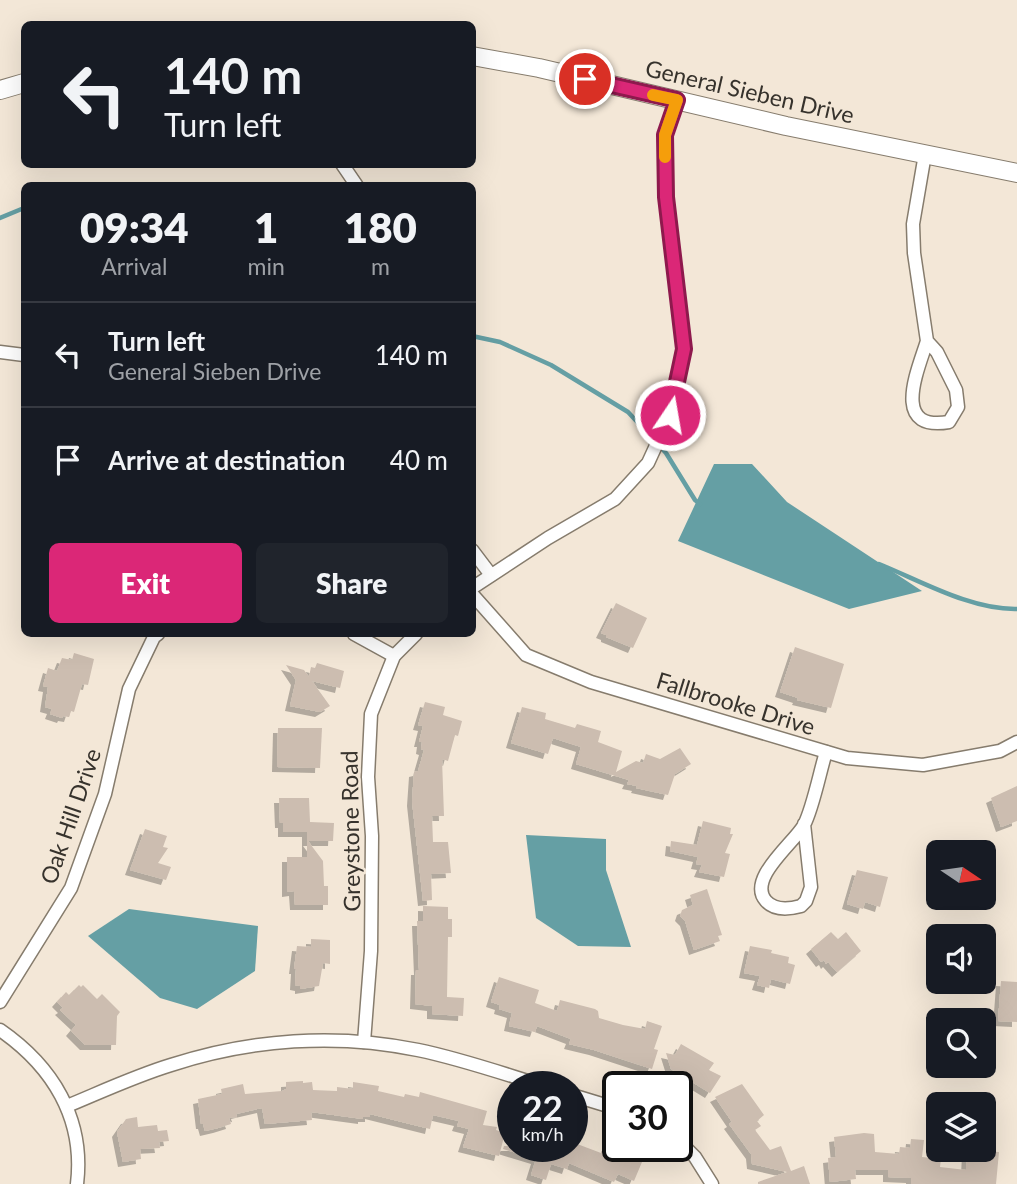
<!DOCTYPE html>
<html lang="en">
<head>
<meta charset="utf-8">
<style>
	:root { --surface:#171b24; --page:#20242c; --text:#f1f3f6; --muted:#9ea1a6; --line:#363941; --accent:#db2777 }
	body { margin:0; font-family:Lato,sans-serif; background:var(--page); color:var(--text); height:100vh; display:flex; flex-direction:column; font-size:26px; white-space:nowrap }
	* { box-sizing:border-box; margin:0 }
	p { font-size:23px; color:var(--muted) }
	.icon { flex:none; width:38px; height:38px; fill:none; stroke:currentColor; stroke-width:2; stroke-linecap:round; stroke-linejoin:round }
	.map { position:relative; flex:1; overflow:hidden }
	.drawer { position:absolute; left:21px; top:182px; width:455px; height:455px; display:flex; flex-direction:column; background:var(--surface); border-radius:10px; box-shadow:0 7px 28px #0002 }
	.drawer>* { flex:none }
	.banner { position:absolute; left:21px; top:21px; width:455px; height:147px; border-radius:10px; box-shadow:0 7px 28px #0002; background:#171b24; color:var(--text); overflow:hidden }
	.needle { width:46px; rotate:103deg }
	.tools { position:absolute; left:926px; top:840px; display:grid; gap:14px }
	.tools a { display:grid; place-items:center; width:70px; height:70px; border-radius:10px; background:var(--surface); box-shadow:0 7px 28px #0002; font-size:35px }
	.speed { position:absolute; left:497px; top:1071px; display:flex; gap:14px; font-size:35px; font-weight:700; text-align:center }
	.speed>* { display:grid; place-content:center; width:91px; height:91px; border-radius:50%; background:var(--surface); box-shadow:0 7px 28px #0002; line-height:1 }
	.speed small { font-size:18px; font-weight:400 }
	.speed .limit { border:4px solid #111; border-radius:10px; background:#fff; color:#111 }
	.pin { position:absolute; display:grid; place-items:center; width:60px; height:60px; color:#fff; margin:-30px; border:4px solid #fff; border-radius:50%; box-shadow:0 2px 7px #0007 }
	.me { position:absolute; width:77px; margin:-38px; rotate:12deg; stroke-linejoin:round; filter:drop-shadow(0 0 5px #0008) }
	.turn { display:flex; align-items:center; gap:24px; height:147px; padding:0 28px; font-size:32px }
	.turn .icon { width:91px; height:91px; stroke-width:2.5 }
	.turn b { display:block; font-size:49px; line-height:60px }
	.eta { display:flex; justify-content:space-evenly; align-items:center; height:119px; text-align:center }
	.eta b { font-size:42px; font-weight:800; line-height:49px }
	.action { display:flex; gap:14px; margin-top:auto; padding:14px 28px }
	.action a { flex:1; height:80px; border-radius:10px; background:var(--accent); color:#fff; font-size:28px; font-weight:800; line-height:80px; text-align:center }
	.action a+a { background:var(--page); color:var(--text) }
	ul { padding:0; list-style:none }
	li { display:flex; align-items:center; gap:21px; height:105px; padding:0 28px; border-top:2px solid var(--line) }
	li div { flex:1 }
	li b { display:block; font-size:26px }
	li em { font-style:normal }
	.map>svg:first-child { display:block }
</style>
</head>
<body>
<div class="map">
<svg width="1017" height="1184" viewBox="0 0 1017 1184">
	<defs>
		<filter id="shadow"><feDropShadow dx="-5" dy="5" stdDeviation="0" flood-color="#0004"/></filter>
	</defs>
	<rect width="100%" height="100%" fill="#f3e7d7"/>
	<g fill="#659fa4">
		<polygon points="714,464 752,464 787,502 922,591 849,609 678,541"/>
		<polygon points="526,835 606,839 606,870 631,947 578,946 536,918"/>
		<polygon points="129,909 258,926 255,971 197,1009 160,998 88,936"/>
	</g>
	<g fill="none" stroke-linecap="round" stroke-linejoin="round">
		<g stroke="#659fa4" stroke-width="4.5">
			<polyline points="0,218 24,208"/>
			<polyline points="472,336 500,342 551,365 628,412 666,453 695,500 700,504"/>
			<path d="M879 564C921 581 971 610 1017 609"/>
		</g>
	</g>
	<g fill="#ccbdb0" filter="url(#shadow)">
		<polygon points="616,603 647,618 633,648 606,637 606,635 601,633"/>
		<polygon points="795,647 844,664 831,708 797,700 798,698 780,692"/>
		<polygon points="74,653 94,659 88,685 82,684 74,712 71,711 69,717 63,716 62,718 50,714 52,709 45,707 48,687 43,686 48,668 57,671 62,658 72,660"/>
		<polygon points="317,663 344,671 340,688 312,681 330,706 320,712 290,706 296,680 286,665 304,670 309,677 311,667 315,668"/>
		<polygon points="425,702 445,707 443,715 462,721 458,736 455,735 448,761 442,759 444,816 432,816 433,842 448,842 451,873 431,874 432,900 423,901 412,801 414,772 418,771 424,750 421,749 422,742 419,742 423,726 418,725"/>
		<polygon points="522,707 546,713 545,719 575,728 577,724 601,731 598,742 622,751 616,772 636,761 643,763 646,754 660,759 680,748 691,764 675,774 668,795 636,788 637,786 627,784 629,780 576,764 581,747 553,738 548,754 511,743"/>
		<polygon points="278,728 322,728 320,768 277,767"/>
		<polygon points="1017,786 1017,821 1001,827 991,798"/>
		<polygon points="279,798 309,798 310,822 334,823 333,841 308,841 323,861 324,886 328,886 328,905 295,905 294,891 287,892 287,857 307,857 307,832 283,832 283,823 280,823"/>
		<polygon points="703,821 731,828 730,834 733,834 725,853 730,854 724,877 699,872 702,865 696,864 698,857 670,851 671,841 697,845"/>
		<polygon points="145,829 167,836 163,847 168,848 158,863 171,867 166,880 130,870"/>
		<polygon points="857,870 888,877 880,907 865,902 863,909 847,904"/>
		<polygon points="707,889 722,935 718,936 720,941 694,950 685,921 680,916 682,910 693,905 690,895"/>
		<polygon points="423,906 448,907 448,919 452,919 452,937 448,937 447,997 464,998 463,1016 432,1014 432,1006 415,1004 416,970 419,970 417,921 423,921"/>
		<polygon points="831,932 838,939 846,932 861,951 837,972 828,962 826,964 824,960 821,962 811,949"/>
		<polygon points="311,939 330,940 330,964 323,963 319,986 300,989 300,986 295,985 296,969 294,969 297,946 311,947"/>
		<polygon points="750,946 772,950 771,953 789,957 788,963 795,965 790,984 771,979 769,988 757,985 760,976 744,973"/>
		<polygon points="499,977 539,990 535,1003 557,1011 560,1000 595,1009 598,1011 599,1018 623,1025 645,1029 647,1021 662,1026 654,1049 658,1050 652,1069 594,1050 569,1044 571,1039 537,1026 535,1032 509,1026 512,1013 499,1009 500,1005 491,1002"/>
		<polygon points="1001,981 1017,982 1017,1022 998,1021"/>
		<polygon points="79,985 81,987 83,985 97,999 102,994 120,1012 117,1016 116,1045 85,1045 71,1031 76,1025 60,1010 63,1008 57,1002 66,992 69,995"/>
		<polygon points="681,1044 714,1063 709,1070 721,1076 710,1093 671,1069 666,1053 675,1055"/>
		<polygon points="303,1081 303,1083 312,1082 313,1090 337,1091 337,1087 353,1089 353,1082 379,1086 378,1091 404,1097 405,1094 419,1097 420,1092 487,1111 483,1125 497,1127 496,1130 505,1133 499,1156 463,1147 469,1129 457,1126 459,1121 433,1115 430,1129 370,1114 370,1117 363,1117 363,1119 311,1112 312,1120 265,1124 262,1108 236,1114 237,1117 229,1118 231,1124 218,1128 205,1131 203,1124 201,1124 198,1099 222,1094 221,1089 243,1084 245,1094 282,1091 286,1089 286,1082"/>
		<polygon points="742,1084 764,1115 757,1121 761,1126 755,1130 770,1150 781,1146 791,1171 804,1166 810,1184 758,1184 758,1182 787,1172 752,1164 751,1154 729,1124 732,1122 715,1097"/>
		<polygon points="137,1117 138,1127 157,1125 158,1131 167,1130 169,1141 159,1142 160,1148 140,1149 141,1159 123,1162 117,1132 126,1119"/>
		<polygon points="864,1133 874,1134 875,1152 899,1154 900,1147 910,1148 911,1139 924,1140 922,1157 941,1159 940,1167 966,1170 967,1150 999,1152 996,1184 911,1184 911,1178 888,1177 888,1170 855,1170 856,1179 830,1182 828,1158 836,1157 834,1137"/>
		<polygon points="572,1142 601,1153 601,1151 606,1154 608,1151 616,1154 618,1148 636,1156 635,1159 642,1162 634,1181 618,1174 614,1182 569,1163 567,1169 551,1164 546,1180 531,1175 536,1159 503,1149 504,1146 572,1146"/>
	</g>
	<g fill="none" stroke-linecap="round" stroke-linejoin="round">
		<defs>
			<g id="street">
				<path d="M925 154 913 224 914 253 927 341 937 352 956 390 958 407 949 422C890 432 918 370 927 341"/>
				<polyline points="342,164 357,186"/>
				<polyline points="0,352 24,355"/>
				<polyline points="472,550 491,575"/>
				<polyline points="472,588 548,538 615,499 648,463 670,415 684,349 666,196 665,135 676,100"/>
				<polyline points="472,594 526,655 591,682 847,758 923,765 1000,751 1017,742"/>
				<polyline points="354,634 394,656"/>
				<path d="M804 824 811 887 806 901 801 906C790 909 775 911 766 901 746 879 795 842 804 825 813 808 820 771 826 752"/>
				<polyline points="0,1002 71,888 105,794 129,689 154,637 158,634"/>
				<path d="M0 1030C52 1066 85 1118 77 1184"/>
				<polyline points="364,1042 371,951 372,836 368,777 371,714 394,656 416,634"/>
				<polyline points="572,1095 618,1109"/>
				<path d="M67 1106C101 1092 135 1076 171 1065 251 1039 336 1033 418 1050 462 1059 504 1074 547 1087"/>
				<polyline points="677,1139 695,1157 712,1184"/>
			</g>
			<g id="secondary">
				<polyline points="472,56 539,68 786,126 1017,173"/>
				<polyline points="0,90 24,83"/>
			</g>
		</defs>
		<use href="#street" stroke="#867c6d" stroke-width="15"/>
		<use href="#secondary" stroke="#867c6d" stroke-width="20"/>
		<use href="#street" stroke="#fff" stroke-width="12"/>
		<use href="#secondary" stroke="#fff" stroke-width="18"/>
	</g>
	<g fill="none" stroke-linecap="round" stroke-linejoin="round">
		<defs>
			<polyline id="route" points="585,79 677,100 665,135 666,197 684,349 670,415"/>
		</defs>
		<use href="#route" stroke="#8e194d" stroke-width="18"/>
		<use href="#route" stroke="#db2777" stroke-width="12"/>
		<polyline stroke="#f59e0b" stroke-width="12" points="653,95 677,100 665,135 665,157"/>
	</g>
	<g text-anchor="middle" dominant-baseline="central" stroke-width="5" stroke-linejoin="round" paint-order="stroke">
		<g font-size="23" fill="#36322c" stroke="#f3e7d7">
			<text transform="translate(750 91) rotate(13)">General Sieben Drive</text>
			<text transform="translate(736 703) rotate(17)">Fallbrooke Drive</text>
			<text transform="translate(70 816) rotate(-71)">Oak Hill Drive</text>
			<text transform="translate(350 831) rotate(-91)">Greystone Road</text>
		</g>
	</g>
</svg>
<div class="tools">
<a><svg class="needle" viewBox="-14 -14 28 28"><path d="M0-13l5 13h-10z" fill="#e53935"/><path d="M0 13l5-13h-10z" fill="#9ea1a6"/></svg></a>
<a><svg class="icon" aria-label="sound" viewBox="0 0 24 24"><path d="M4 9h4l5-4v14l-5-4H4zM17 9q2 3 0 6"/></svg></a>
<a><svg class="icon" aria-label="search" viewBox="0 0 24 24"><circle cx="10" cy="10" r="6"/><path d="M15 15l6 6"/></svg></a>
<a><svg class="icon" aria-label="layers" viewBox="0 0 24 24"><path d="M12 4l9 5-9 5-9-5zM3 14l9 5 9-5"/></svg></a>
</div>
<div class="speed"><div>22<small>km/h</small></div><div class="limit">30</div></div>
<div class="pin" style="left:585px;top:79px;background:#d93025"><svg class="icon" aria-label="arrive" viewBox="0 0 24 24"><path d="M6 21V4h12l-3 4 3 4H6"/></svg></div>
<svg class="me" style="left:670px;top:415px" viewBox="-20 -20 40 40"><circle r="17" fill="#db2777" stroke="#fff" stroke-width="3"/><path d="M0-11L8 9 0 5-8 9z" fill="#fff"/></svg>
<div class="banner">
<div class="turn"><svg class="icon" aria-label="left" viewBox="0 0 24 24"><path d="M17 20v-9H6M10 6l-5 5 5 5"/></svg><div><b>140 m</b>Turn left</div></div>
</div>
<section class="drawer">
<div class="eta">
<div><b>09:34</b><p>Arrival</p></div>
<div><b>1</b><p>min</p></div>
<div><b>180</b><p>m</p></div>
</div>
<ul>
<li><svg class="icon" aria-label="left" viewBox="0 0 24 24"><path d="M17 20v-9H6M10 6l-5 5 5 5"/></svg><div><b>Turn left</b><p>General Sieben Drive</p></div><em>140 m</em></li>
<li><svg class="icon" aria-label="arrive" viewBox="0 0 24 24"><path d="M6 21V4h12l-3 4 3 4H6"/></svg><div><b>Arrive at destination</b></div><em>40 m</em></li>
</ul>
<div class="action"><a>Exit</a><a>Share</a></div>
</section>
</div>
</body>
</html>
